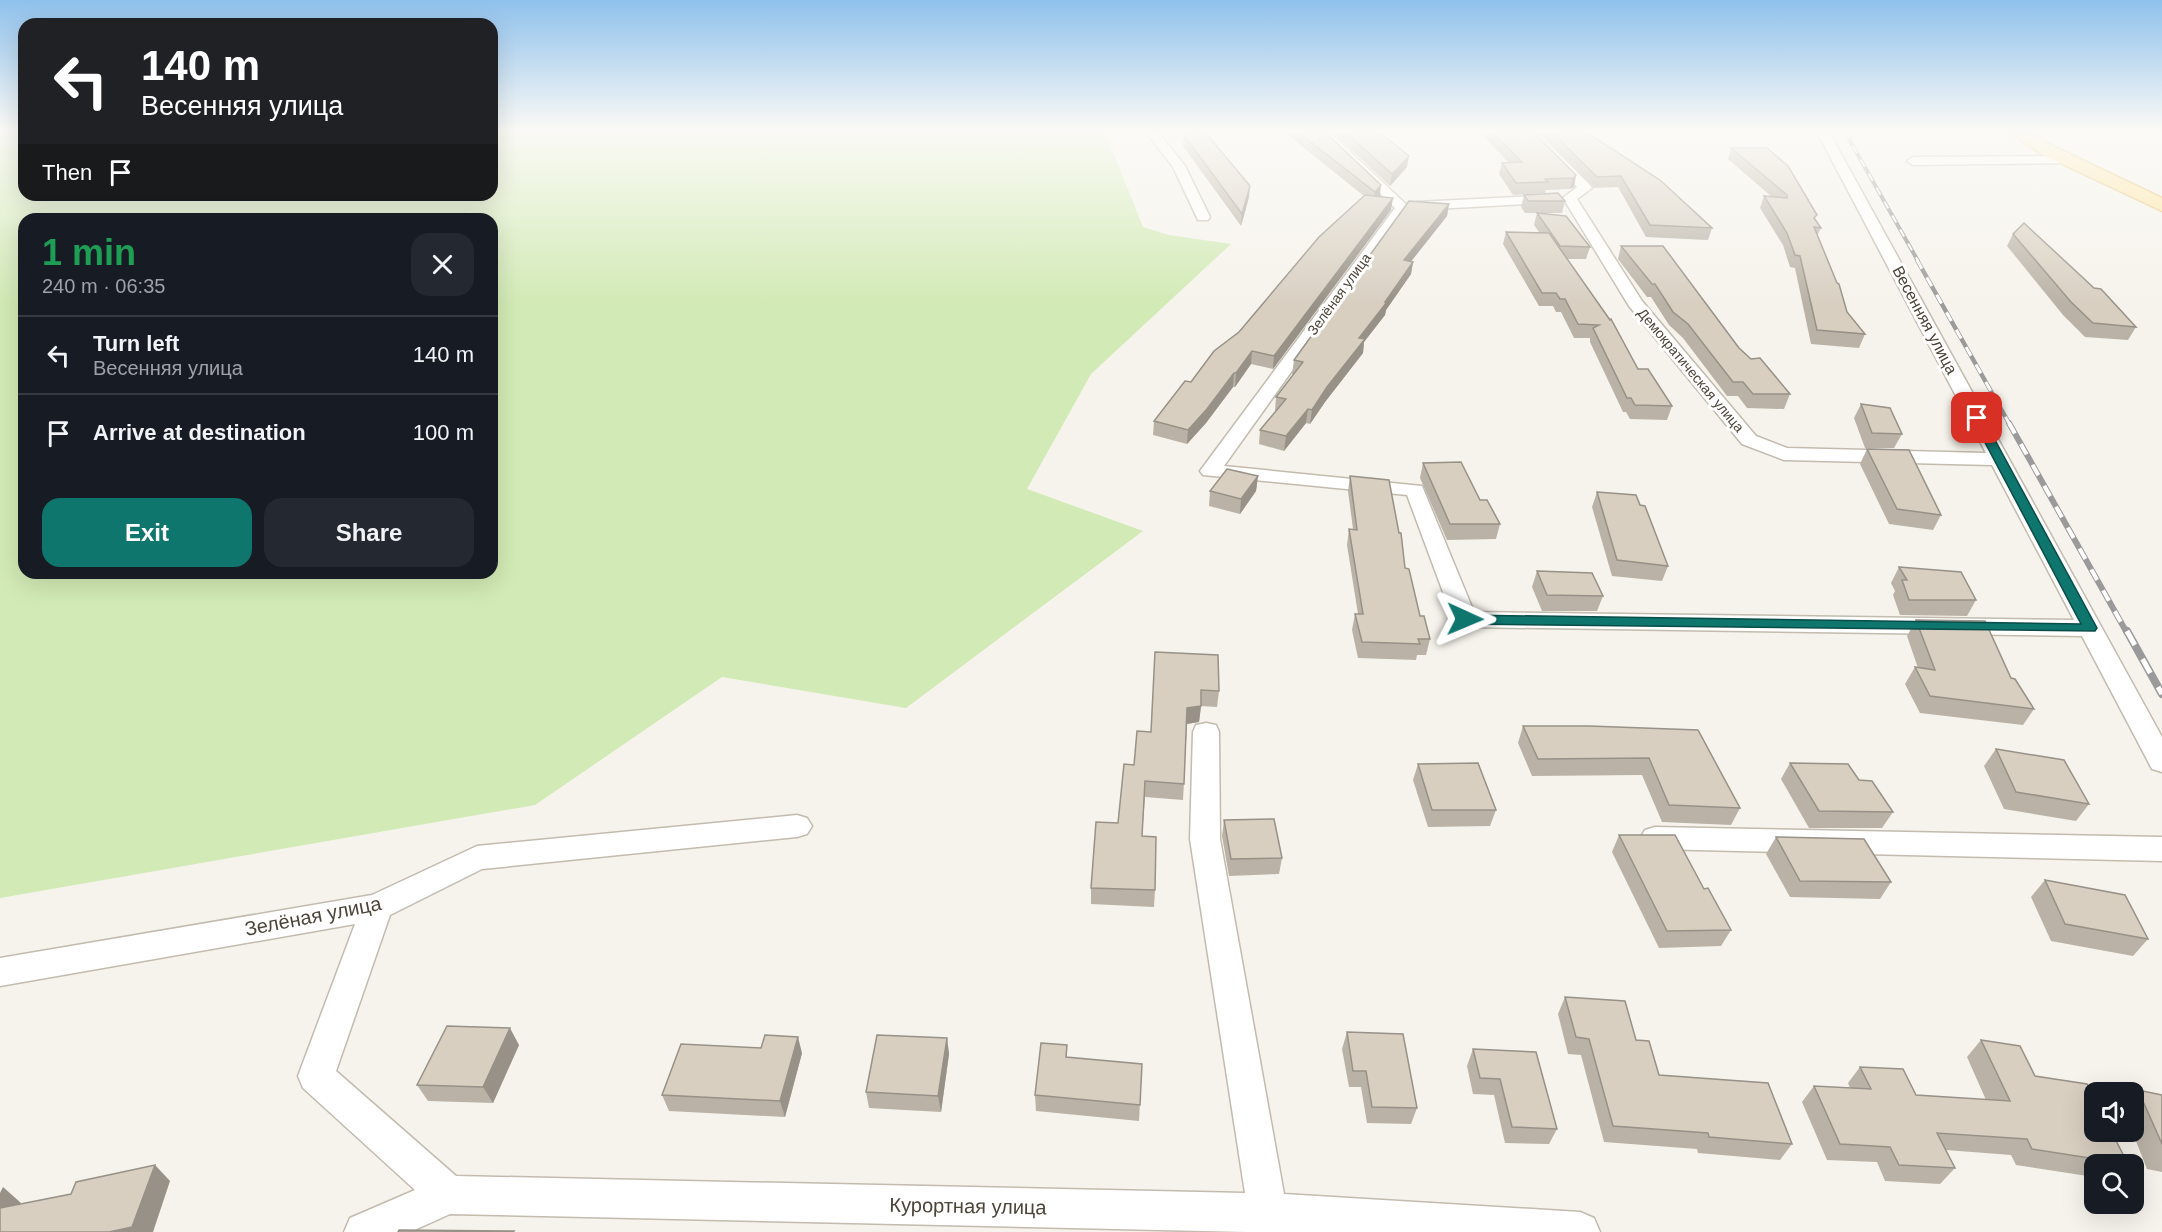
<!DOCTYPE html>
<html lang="en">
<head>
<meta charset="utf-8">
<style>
	:root { --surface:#171b24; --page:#242831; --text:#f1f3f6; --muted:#9ea1a6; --line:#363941; --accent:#0f766e }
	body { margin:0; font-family:Arial,sans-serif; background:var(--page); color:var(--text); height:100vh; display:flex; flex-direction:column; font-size:22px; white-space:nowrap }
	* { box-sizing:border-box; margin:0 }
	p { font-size:20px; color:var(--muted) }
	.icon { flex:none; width:33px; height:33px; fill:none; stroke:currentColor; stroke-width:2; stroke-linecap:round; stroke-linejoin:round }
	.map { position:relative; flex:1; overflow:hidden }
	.sheet { position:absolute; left:18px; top:213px; width:480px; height:366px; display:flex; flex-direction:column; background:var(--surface); border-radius:18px; box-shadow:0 6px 24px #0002 }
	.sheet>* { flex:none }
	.hud { position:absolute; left:18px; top:18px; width:480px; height:183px; border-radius:18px; box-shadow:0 6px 24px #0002; background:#202124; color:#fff; overflow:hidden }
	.buttons { position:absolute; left:2084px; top:1082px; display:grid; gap:12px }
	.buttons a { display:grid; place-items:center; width:60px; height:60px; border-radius:12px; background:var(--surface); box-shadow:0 6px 24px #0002; font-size:30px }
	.pin { position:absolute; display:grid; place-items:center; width:51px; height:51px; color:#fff; margin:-26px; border-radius:12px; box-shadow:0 3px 9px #0006 }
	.me { position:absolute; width:66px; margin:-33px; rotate:91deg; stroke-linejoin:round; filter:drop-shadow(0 0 4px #0008) }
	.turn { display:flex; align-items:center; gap:21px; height:126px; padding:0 24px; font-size:27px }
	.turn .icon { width:78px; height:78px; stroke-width:2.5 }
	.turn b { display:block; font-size:42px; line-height:51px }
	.then { display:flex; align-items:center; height:57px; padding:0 24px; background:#0003; gap:12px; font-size:22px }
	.round { display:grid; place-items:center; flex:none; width:63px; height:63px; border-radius:18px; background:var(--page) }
	.overview { display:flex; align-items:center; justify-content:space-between; height:102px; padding:0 24px }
	h1 { font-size:36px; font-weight:700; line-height:45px; color:#1e9e55 }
	.button { display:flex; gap:12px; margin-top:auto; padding:12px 24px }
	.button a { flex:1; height:69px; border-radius:18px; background:var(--accent); color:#fff; font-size:24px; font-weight:700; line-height:69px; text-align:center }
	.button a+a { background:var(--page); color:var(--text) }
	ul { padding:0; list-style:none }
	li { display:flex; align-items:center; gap:18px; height:78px; padding:0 24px; border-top:2px solid var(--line) }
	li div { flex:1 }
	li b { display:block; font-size:22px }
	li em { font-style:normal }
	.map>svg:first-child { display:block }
</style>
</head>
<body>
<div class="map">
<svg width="2162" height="1232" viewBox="0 0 2162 1232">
	<rect width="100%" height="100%" fill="#f6f3ec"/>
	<path fill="#d2eab5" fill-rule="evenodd" d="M0 132H24V195H492V132H1105L1143 227 1169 235 1231 244 1091 374 1027 489 1143 531 906 708 722 677 535 805 0 898ZM24 219H492V573H24Z"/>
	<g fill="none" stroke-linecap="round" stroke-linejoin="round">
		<defs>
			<g id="minor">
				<polygon points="1146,132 1158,132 1185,166 1210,217 1208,220 1198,220 1173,167"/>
				<polygon points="1316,132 1329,132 1409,207 1224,466 1422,486 1474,612 2074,620 1992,465 1784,460 1742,444 1629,306 1563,198 1577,187 1523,132 1536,132 1590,185 1592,188 1577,199 1642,301 1756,436 1787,448 1986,453 1817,132 1829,132 2162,737 2162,772 2152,769 2082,636 1465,627 1456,624 1453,619 1407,495 1203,475 1200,471 1203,467 1395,208"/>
				<polygon points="2068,156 2072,157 2074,160 2072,163 1913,165 1907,161 1913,157"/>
				<polygon points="1556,195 1563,199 1561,202 1417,210 1410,206 1417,202"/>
				<polygon points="1206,723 1216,725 1219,732 1220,839 1284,1194 1580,1212 1594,1218 1600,1232 1247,1232 450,1214 410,1232 344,1232 350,1218 415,1190 303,1088 298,1076 355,924 0,986 0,958 372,895 477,846 797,815 807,818 812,826 807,834 797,837 482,869 390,915 336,1071 456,1176 1245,1193 1190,839 1193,732 1196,725"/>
				<polygon points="1655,827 2162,837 2162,861 1655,849 1645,846 1640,838 1645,830"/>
			</g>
			<polygon id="primary" points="2009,132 2028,132 2053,146 2162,198 2162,211 2041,154"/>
		</defs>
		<use href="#minor" stroke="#c2bbae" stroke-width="3"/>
		<use href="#primary" stroke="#e6c16a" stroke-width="3"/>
		<use href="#minor" fill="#fff" fill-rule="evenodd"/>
		<use href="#primary" fill="#ffe39c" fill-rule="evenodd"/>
		<defs>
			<polyline id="rail-far3" points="1845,132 1918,261"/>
			<polyline id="rail-far2" points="1917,260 2010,425"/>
			<polyline id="rail-far1" points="2009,423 2127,633"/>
			<polyline id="rail" points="2127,631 2162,694"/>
		</defs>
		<use href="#rail-far3" stroke="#9a9a9a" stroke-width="4"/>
		<use href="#rail-far2" stroke="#9a9a9a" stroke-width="4.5"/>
		<use href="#rail-far1" stroke="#9a9a9a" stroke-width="6"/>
		<use href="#rail" stroke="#9a9a9a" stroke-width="8"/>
		<use href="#rail-far3" stroke="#fff" stroke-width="2" stroke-dasharray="8" stroke-linecap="butt"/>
		<use href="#rail-far2" stroke="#fff" stroke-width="3" stroke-dasharray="10" stroke-linecap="butt"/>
		<use href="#rail-far1" stroke="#fff" stroke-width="4" stroke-dasharray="12" stroke-linecap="butt"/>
		<use href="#rail" stroke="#fff" stroke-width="5" stroke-dasharray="16" stroke-linecap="butt"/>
	</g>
	<g fill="#bab2a6">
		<polygon points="1286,132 1325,132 1391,210 1273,369 1251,364 1235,387 1233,387 1206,423 1187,444 1153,435 1154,421 1239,332 1364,196 1293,139"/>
		<polygon points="1332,132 1379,132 1407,167 1390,186"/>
		<polygon points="1480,132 1533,132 1576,175 1574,187 1570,189 1546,190 1545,193 1513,195 1499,174 1502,163 1509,163"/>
		<polygon points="1539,132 1586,132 1712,228 1708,240 1646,237 1618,187 1594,188"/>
		<polygon points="1184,135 1249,197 1241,226 1183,146"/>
		<polygon points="1731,148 1816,220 1821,228 1817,236 1847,312 1865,334 1859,348 1811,344 1795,268 1790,267 1783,245 1760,208 1764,196 1772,197 1728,159"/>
		<polygon points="1524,195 1565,201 1562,213 1525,213 1521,207"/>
		<polygon points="1449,204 1447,216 1411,261 1413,262 1411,274 1386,310 1385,315 1364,342 1363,353 1325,402 1310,424 1306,423 1284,451 1259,444 1260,430 1276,411 1275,411 1276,397 1294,374 1292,374 1294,360"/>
		<polygon points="1537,213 1590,247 1586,259 1567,259 1638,369 1672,406 1667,420 1630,419 1626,412 1623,412 1590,342 1590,338 1574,338 1561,312 1556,312 1553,306 1539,306 1503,244 1506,232 1539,232 1534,225"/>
		<polygon points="2013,234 2136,327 2128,340 2085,337 2063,315 2007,246"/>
		<polygon points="1621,246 1739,348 1790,394 1784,409 1747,408 1738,396 1727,396 1683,338 1669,325 1651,297 1647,297 1618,259"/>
		<polygon points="1861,404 1902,434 1894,448 1865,448 1854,418"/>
		<polygon points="1867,449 1941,515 1933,530 1889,524 1860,464"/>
		<polygon points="1423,463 1480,500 1500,524 1496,539 1447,540 1420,478"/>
		<polygon points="1258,476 1256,491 1240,514 1209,506 1210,491"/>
		<polygon points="1350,476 1405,568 1420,616 1430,639 1426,655 1417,655 1416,660 1358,658 1352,630 1355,614 1358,614 1347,545 1349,529 1353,529 1348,491"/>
		<polygon points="1597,492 1668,566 1662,581 1612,576 1592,507"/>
		<polygon points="1899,567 1976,600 1967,616 1900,615 1893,595 1895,591 1891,583"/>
		<polygon points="1537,571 1603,596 1597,611 1542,611 1532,587"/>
		<polygon points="1916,620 2011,678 2034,709 2023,725 1920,713 1905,684 1915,667 1918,668 1907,636"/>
		<polygon points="1155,652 1219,691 1217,707 1201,706 1199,722 1187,724 1183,800 1145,797 1142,836 1155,890 1154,907 1091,904 1091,888 1118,823 1134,765 1151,732"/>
		<polygon points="1523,726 1589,726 1740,808 1731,825 1662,822 1642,775 1532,776 1518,743"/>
		<polygon points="1996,749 2089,804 2076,821 2004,809 1984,766"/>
		<polygon points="1790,763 1859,780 1893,812 1882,828 1809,828 1781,779"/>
		<polygon points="1418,764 1496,810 1490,826 1428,827 1413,780"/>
		<polygon points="1224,820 1282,858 1279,874 1229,876 1222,836"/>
		<polygon points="1619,835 1704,889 1731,930 1721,946 1659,948 1612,852"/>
		<polygon points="1776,837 1891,882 1880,899 1790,897 1766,854"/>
		<polygon points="2045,880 2148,939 2133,956 2051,941 2031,897"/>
		<polygon points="1565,997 1636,1040 1659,1075 1792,1144 1780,1160 1698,1153 1697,1149 1604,1142 1581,1055 1568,1054 1558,1014"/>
		<polygon points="1347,1032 1417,1108 1411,1124 1367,1123 1361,1087 1349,1087 1342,1049"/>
		<polygon points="947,1038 949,1054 941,1112 869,1108 866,1092"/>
		<polygon points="1981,1040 2035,1076 2128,1164 2094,1164 2094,1177 2016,1165 2011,1155 1946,1150 1955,1168 1940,1184 1885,1181 1877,1162 1827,1160 1802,1102 1814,1086 1850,1088 1848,1083 1860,1067 1916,1095 1986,1100 1967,1057"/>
		<polygon points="519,1045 493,1103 428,1101 417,1085"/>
		<polygon points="1067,1045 1067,1058 1142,1064 1139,1121 1036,1111 1035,1095"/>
		<polygon points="1473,1049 1557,1129 1549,1144 1505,1143 1494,1095 1473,1094 1467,1066"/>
		<polygon points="802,1053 785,1117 669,1111 662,1095"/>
		<polygon points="2138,1090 2162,1095 2162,1172 2147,1169 2132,1131 2133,1131 2133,1095"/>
	</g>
	<g fill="#979187">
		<polygon points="1409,156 1407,167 1390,186 1392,174"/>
		<polygon points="1576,175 1574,187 1570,189 1573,178"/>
		<polygon points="1381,185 1380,196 1373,203 1375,192"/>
		<polygon points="1250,186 1249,197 1241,226 1242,214"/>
		<polygon points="1393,198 1391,210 1273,369 1274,356"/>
		<polygon points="1449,204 1447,216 1402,273 1404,260"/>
		<polygon points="1413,262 1411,274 1386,310 1385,315 1364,342 1363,353 1325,402 1310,424 1312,410 1359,338"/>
		<polygon points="1252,351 1251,364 1235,387 1236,373"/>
		<polygon points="1234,373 1233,387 1206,423 1187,444 1188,430"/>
		<polygon points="1308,409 1306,423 1284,451 1286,436"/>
		<polygon points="1258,476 1256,491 1240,514 1241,499"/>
		<polygon points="1201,706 1199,722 1186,724 1187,708"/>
		<polygon points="510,1028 519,1045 493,1103 483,1087"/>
		<polygon points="798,1037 802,1053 785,1117 780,1101"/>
		<polygon points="947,1038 949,1054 941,1112 938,1096"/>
		<polygon points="155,1165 170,1181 153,1232 109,1232"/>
		<polygon points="3,1187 21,1203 11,1225 0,1216 0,1193"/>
	</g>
	<g fill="#d8cfc1" stroke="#979187" stroke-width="1.5">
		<polygon points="1189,132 1205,132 1250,186 1242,214 1184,135"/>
		<polygon points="1298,132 1325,132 1381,185 1375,192"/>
		<polygon points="1345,132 1379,132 1409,156 1392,174"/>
		<polygon points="1492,132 1533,132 1576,175 1573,178 1545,179 1548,182 1516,183 1502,163 1522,162"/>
		<polygon points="1552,132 1586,132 1660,180 1712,228 1650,225 1621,176 1597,177"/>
		<polygon points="1731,148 1767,148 1788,166 1817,215 1814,218 1821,228 1814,227 1837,283 1839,284 1847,312 1865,334 1817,330 1800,256 1795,255 1787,233 1764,196 1787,198 1787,195"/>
		<polygon points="1558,193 1565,201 1528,201 1524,195"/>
		<polygon points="1365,195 1393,198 1274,356 1252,351 1236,373 1234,373 1207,409 1188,430 1154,421 1185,381 1191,382 1214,351 1239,332 1319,237"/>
		<polygon points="1409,201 1449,204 1404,260 1413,262 1385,302 1387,302 1359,338 1365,339 1327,387 1312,410 1308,409 1286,436 1260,430 1286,399 1276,397 1303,362 1294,360"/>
		<polygon points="1537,213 1566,216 1590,247 1560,246"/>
		<polygon points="2024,223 2094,288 2101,289 2136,327 2093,323 2071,302 2013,234"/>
		<polygon points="1506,232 1549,233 1610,320 1611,319 1638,369 1648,369 1672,406 1635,405 1631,398 1627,398 1593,328 1599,325 1578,324 1565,299 1560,299 1556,293 1542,293"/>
		<polygon points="1621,246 1663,246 1739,348 1751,359 1760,358 1790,394 1753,394 1743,382 1733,382 1688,324 1673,312 1655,284 1652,284"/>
		<polygon points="1861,404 1890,408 1902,434 1872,433"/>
		<polygon points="1867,449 1909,450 1941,515 1897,509"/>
		<polygon points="1461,462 1480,500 1487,500 1500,524 1450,524 1423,463"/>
		<polygon points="1227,469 1258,476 1241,499 1210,491"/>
		<polygon points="1350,476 1389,480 1399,533 1401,533 1405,568 1409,569 1420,616 1424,616 1430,639 1418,639 1420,644 1362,642 1355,614 1363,614 1349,529 1357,530"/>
		<polygon points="1597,492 1636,495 1640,505 1645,506 1668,566 1617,560"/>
		<polygon points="1899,567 1961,572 1976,600 1909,600 1902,580 1907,580"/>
		<polygon points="1537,571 1592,573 1603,596 1547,595"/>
		<polygon points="1916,620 1985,621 2011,678 2015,679 2034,709 1930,696 1915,667 1935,670"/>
		<polygon points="1155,652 1218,655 1219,691 1201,690 1201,706 1187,708 1184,784 1145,781 1142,836 1156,837 1155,890 1091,888 1096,822 1118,823 1124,764 1134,765 1137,731 1151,732"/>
		<polygon points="1523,726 1589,726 1698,730 1740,808 1669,805 1649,758 1538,759"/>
		<polygon points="1996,749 2064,760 2089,804 2016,792"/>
		<polygon points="1478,763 1496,810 1432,810 1418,764"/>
		<polygon points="1790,763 1848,764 1859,780 1872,781 1893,812 1819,811"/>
		<polygon points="1274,819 1282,858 1231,859 1224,820"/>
		<polygon points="1619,835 1675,835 1704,889 1708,888 1731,930 1667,931"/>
		<polygon points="1776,837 1864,839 1891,882 1800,881"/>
		<polygon points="2045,880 2125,895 2148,939 2065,924"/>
		<polygon points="1565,997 1625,1001 1636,1040 1649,1041 1659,1075 1768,1083 1792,1144 1709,1137 1708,1133 1613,1126 1589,1039 1576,1037"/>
		<polygon points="447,1026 510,1028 483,1087 417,1085"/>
		<polygon points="1347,1032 1403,1034 1417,1108 1372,1107 1366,1071 1353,1071"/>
		<polygon points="765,1035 798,1037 780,1101 662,1095 681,1044 761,1048"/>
		<polygon points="877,1035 947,1038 938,1096 866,1092"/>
		<polygon points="1981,1040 2020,1046 2035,1076 2087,1084 2094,1098 2094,1131 2111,1131 2128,1164 2032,1149 2027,1139 1937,1133 1955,1168 1899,1165 1890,1147 1840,1144 1814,1086 1871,1089 1860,1067 1903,1069 1916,1095 2010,1101"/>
		<polygon points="1041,1043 1067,1045 1066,1057 1142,1064 1140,1105 1035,1095"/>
		<polygon points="1473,1049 1536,1052 1557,1129 1512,1127 1500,1079 1480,1078"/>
		<polygon points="2138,1090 2162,1095 2162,1144"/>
		<polygon points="155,1165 132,1227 109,1232 0,1232 0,1208 71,1194 76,1182"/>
		<polygon points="399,1230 514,1231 513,1232 398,1232"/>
	</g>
	<linearGradient id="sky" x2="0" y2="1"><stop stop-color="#8fc1ec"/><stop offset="0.43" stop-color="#fbfaf6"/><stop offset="1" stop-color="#fbfaf6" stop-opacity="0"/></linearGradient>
	<rect width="2162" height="304" fill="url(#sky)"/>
	<polygon fill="#0f766e" stroke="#0a4d48" stroke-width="1.5" points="1974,415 1981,415 1983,418 2097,628 2095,631 1465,624 1458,619 1465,615 2081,624 1972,418"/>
	<g text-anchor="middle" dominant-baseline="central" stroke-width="6" stroke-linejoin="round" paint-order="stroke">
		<g font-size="14" fill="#4b4439" stroke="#fff">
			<text transform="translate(1339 294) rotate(-54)">Зелёная улица</text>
			<text transform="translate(1691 370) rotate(50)">Демократическая улица</text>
		</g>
		<g font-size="16" fill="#4b4439" stroke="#fff">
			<text transform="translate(1925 320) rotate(62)">Весенняя улица</text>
		</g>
		<g font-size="20" fill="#4b4439" stroke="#fff">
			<text transform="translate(313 916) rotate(-11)">Зелёная улица</text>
			<text transform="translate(968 1206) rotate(1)">Курортная улица</text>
		</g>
	</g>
</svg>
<div class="buttons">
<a><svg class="icon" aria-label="sound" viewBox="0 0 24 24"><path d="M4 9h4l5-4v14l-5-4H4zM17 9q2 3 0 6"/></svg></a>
<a><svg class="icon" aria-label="search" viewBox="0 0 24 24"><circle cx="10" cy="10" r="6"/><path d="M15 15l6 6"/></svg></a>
</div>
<div class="pin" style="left:1977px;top:418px;background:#d93025"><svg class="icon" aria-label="arrive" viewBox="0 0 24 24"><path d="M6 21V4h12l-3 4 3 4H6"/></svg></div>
<svg class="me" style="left:1465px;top:619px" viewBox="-20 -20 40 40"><path d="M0-17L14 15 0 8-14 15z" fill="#0f766e" stroke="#fff" stroke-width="4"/></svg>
<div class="hud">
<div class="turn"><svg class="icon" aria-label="left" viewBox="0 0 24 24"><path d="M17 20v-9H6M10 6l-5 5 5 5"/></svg><div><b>140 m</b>Весенняя улица</div></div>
<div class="then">Then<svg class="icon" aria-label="arrive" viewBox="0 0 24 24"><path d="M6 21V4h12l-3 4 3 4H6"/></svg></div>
</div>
<section class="sheet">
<div class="overview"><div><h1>1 min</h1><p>240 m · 06:35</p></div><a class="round"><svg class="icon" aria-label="close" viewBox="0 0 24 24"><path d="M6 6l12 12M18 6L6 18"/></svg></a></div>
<ul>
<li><svg class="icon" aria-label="left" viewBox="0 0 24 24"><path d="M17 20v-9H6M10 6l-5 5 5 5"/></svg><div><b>Turn left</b><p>Весенняя улица</p></div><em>140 m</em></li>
<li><svg class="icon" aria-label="arrive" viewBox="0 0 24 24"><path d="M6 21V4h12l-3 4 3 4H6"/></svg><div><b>Arrive at destination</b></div><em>100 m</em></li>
</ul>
<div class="button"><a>Exit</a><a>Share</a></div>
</section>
</div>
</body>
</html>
